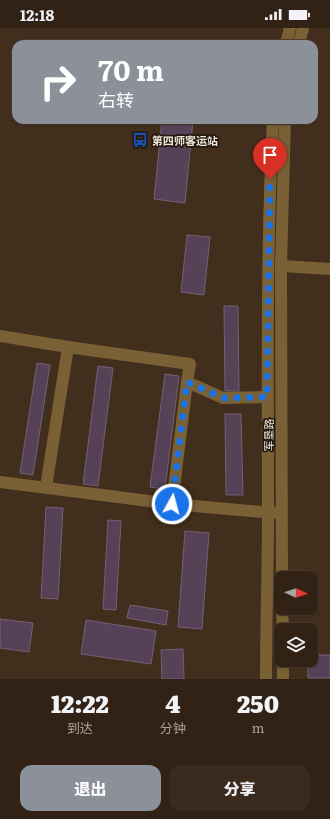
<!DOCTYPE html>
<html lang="zh">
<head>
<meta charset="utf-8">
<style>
	:root { --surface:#322215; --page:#3a2a1e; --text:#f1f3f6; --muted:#a8a4a0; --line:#4d3f34; --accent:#8c9099 }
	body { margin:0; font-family:Literata,"Noto Sans SC",serif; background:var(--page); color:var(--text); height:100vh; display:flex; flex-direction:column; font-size:15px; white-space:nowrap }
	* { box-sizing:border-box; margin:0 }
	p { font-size:13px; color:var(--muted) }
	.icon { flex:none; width:22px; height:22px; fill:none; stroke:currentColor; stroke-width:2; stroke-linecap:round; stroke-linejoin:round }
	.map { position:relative; height:651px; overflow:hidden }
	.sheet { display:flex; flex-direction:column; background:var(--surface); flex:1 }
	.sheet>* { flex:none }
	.hud { position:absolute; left:12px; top:12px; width:306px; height:84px; border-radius:12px; box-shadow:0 1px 3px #0004,0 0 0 1px var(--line); background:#8c9099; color:#fff; overflow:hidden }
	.needle { width:26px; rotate:93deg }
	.buttons { position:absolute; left:274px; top:543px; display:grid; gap:8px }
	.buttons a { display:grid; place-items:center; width:44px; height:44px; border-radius:8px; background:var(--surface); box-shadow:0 1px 3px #0004,0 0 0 1px var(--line); font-size:20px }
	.pin { position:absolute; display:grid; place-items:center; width:34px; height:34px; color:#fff; margin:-41px -17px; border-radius:50% 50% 50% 0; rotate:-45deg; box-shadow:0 0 4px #0007 }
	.pin .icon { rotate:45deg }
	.me { position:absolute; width:44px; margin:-22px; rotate:7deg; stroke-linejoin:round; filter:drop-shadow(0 0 3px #0008) }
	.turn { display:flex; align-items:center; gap:14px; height:84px; padding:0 20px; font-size:18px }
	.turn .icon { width:52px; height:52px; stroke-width:2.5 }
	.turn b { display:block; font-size:28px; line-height:34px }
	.eta { display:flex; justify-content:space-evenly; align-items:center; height:68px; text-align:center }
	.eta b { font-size:24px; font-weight:800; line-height:28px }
	.cta { display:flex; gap:8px; margin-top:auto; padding:8px 20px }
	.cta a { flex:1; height:46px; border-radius:12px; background:var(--accent); color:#fff; font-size:16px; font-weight:800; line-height:46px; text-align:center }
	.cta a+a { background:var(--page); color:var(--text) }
	.status { display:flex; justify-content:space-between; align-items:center; height:28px; padding:0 20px; background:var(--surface); direction:ltr }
	.status svg { height:11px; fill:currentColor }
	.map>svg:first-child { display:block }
</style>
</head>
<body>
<div class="status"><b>12:18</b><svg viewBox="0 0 49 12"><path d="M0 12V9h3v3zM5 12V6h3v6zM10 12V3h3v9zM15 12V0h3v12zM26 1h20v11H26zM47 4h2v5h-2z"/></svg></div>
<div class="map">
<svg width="330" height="651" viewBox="0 0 330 651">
	<rect width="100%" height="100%" fill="#422e1c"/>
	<g fill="#554257" stroke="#746075">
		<polygon points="162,92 193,92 185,175 154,171"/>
		<polygon points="187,207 210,209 204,267 181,264"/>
		<polygon points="224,278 238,278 239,363 225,363"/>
		<polygon points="37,335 50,337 33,447 20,445"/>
		<polygon points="98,338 113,340 98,458 83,456"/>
		<polygon points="165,346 179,348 165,461 150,459"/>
		<polygon points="225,386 241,386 243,467 226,467"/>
		<polygon points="46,479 63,480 58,571 41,570"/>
		<polygon points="108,492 121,493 116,582 103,581"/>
		<polygon points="185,503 209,505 202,601 178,599"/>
		<polygon points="130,577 168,583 166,597 127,590"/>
		<polygon points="0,591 33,595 29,624 0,620"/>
		<polygon points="86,592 156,603 151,636 81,626"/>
		<polygon points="183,621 184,651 162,651 161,622"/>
		<polygon points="311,627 330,627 330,650 308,650 308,632 311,632"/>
	</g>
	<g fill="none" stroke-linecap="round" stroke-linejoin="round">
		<g stroke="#796035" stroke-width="12">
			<polyline points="286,16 290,0"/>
			<polyline points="299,16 303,0"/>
			<polyline points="281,238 330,241"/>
			<polyline points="0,308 68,319 190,336 187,354 223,370 267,369"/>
			<polyline points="0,454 172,476 274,485"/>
			<polyline points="46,459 68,319"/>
			<polyline points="172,476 187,354"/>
			<polyline points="282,550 281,238 285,92"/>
			<polyline points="282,580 283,602"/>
			<polyline points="283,632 283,651"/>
			<path d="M266 651C266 596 268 540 268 485 268 354 266 223 273 92"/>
		</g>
	</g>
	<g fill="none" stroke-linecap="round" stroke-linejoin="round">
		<polyline stroke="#1a73e8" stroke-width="7" stroke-dasharray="0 12.6" points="172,476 187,354 223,370 267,369 270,151"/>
	</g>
	<defs>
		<symbol id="bus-bare" viewBox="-9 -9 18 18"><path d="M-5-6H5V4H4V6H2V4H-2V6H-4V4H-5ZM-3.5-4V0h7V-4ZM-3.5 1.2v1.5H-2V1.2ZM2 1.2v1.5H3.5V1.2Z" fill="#1a4fb4" stroke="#221911" stroke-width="2.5" paint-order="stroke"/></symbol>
	</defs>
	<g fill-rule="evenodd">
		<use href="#bus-bare" x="129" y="101" width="22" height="22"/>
	</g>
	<g text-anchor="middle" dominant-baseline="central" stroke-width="3.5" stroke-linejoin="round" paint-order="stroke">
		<g font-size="11" font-weight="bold" fill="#f3e6db" stroke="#221911" text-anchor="start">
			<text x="152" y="112">第四师客运站</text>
		</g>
		<g font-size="11" fill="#f3e6db" stroke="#221911">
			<text transform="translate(268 407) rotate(-90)">军垦路</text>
		</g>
	</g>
</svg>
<div class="buttons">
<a><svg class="needle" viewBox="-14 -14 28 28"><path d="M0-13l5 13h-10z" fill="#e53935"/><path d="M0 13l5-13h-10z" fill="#a8a4a0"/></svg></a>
<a><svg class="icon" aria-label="layers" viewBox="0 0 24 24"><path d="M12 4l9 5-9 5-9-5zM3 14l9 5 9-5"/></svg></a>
</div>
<div class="pin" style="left:270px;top:151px;background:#d93025"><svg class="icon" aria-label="arrive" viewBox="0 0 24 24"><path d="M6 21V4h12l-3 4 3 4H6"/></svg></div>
<svg class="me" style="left:172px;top:476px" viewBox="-20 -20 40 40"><circle r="17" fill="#1a73e8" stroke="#fff" stroke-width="3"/><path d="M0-11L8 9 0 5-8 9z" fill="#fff"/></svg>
<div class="hud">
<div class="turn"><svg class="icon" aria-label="right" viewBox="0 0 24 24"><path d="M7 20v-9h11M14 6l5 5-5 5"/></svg><div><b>70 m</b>右转</div></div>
</div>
</div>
<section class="sheet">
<div class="eta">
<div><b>12:22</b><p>到达</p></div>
<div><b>4</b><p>分钟</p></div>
<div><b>250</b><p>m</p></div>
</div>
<div class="cta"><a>退出</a><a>分享</a></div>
</section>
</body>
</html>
